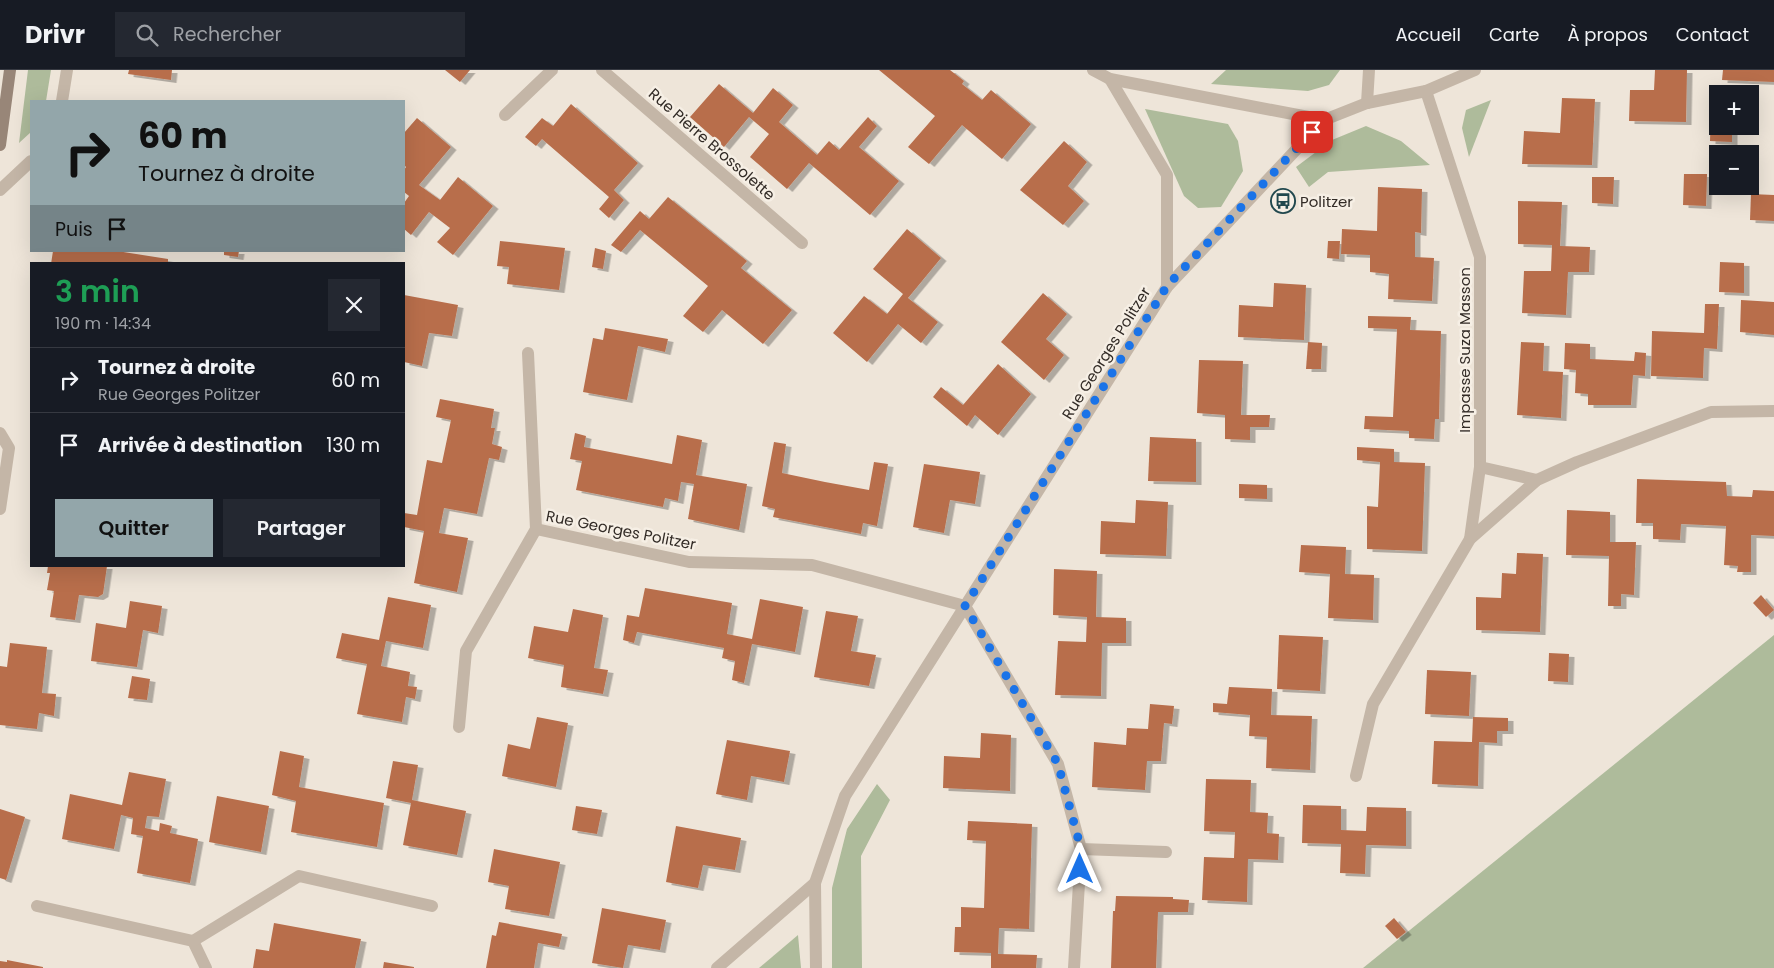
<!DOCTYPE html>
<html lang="fr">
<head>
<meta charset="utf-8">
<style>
	:root { --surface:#171b24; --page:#242831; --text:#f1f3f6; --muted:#9ea1a6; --line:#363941; --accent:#93a6aa }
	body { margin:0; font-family:Poppins,sans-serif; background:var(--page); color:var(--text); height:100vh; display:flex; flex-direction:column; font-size:19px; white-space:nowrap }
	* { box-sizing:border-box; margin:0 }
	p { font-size:16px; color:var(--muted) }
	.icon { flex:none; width:28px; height:28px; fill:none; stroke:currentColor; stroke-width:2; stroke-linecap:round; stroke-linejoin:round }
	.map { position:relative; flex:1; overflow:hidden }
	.side { position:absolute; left:30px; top:192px; width:375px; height:305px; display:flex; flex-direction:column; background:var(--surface); border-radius:0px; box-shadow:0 5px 20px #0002 }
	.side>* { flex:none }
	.banner { position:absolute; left:30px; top:30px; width:375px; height:152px; border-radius:0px; box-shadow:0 5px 20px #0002; background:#93a6aa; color:#111; overflow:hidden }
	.controls { position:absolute; left:1709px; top:15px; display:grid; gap:10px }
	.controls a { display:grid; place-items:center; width:50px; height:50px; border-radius:0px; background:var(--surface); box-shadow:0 5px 20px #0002; font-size:25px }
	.pin { position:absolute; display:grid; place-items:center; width:42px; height:42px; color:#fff; margin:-21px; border-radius:10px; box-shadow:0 2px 8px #0006 }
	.me { position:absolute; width:55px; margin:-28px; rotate:0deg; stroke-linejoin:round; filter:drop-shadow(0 0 4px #0008) }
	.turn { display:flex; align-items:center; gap:18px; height:105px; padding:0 25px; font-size:22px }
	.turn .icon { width:65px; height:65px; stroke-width:2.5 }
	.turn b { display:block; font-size:35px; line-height:42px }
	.then { display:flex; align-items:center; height:48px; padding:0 25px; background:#0003; gap:10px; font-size:19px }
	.round { display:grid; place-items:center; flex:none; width:52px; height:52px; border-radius:0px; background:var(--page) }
	.head { display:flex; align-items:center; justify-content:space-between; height:85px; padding:0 25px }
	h1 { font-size:30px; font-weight:600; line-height:38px; color:#1e9e55 }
	.primary-button { display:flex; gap:10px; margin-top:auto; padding:10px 25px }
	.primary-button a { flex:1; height:58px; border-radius:0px; background:var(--accent); color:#111; font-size:20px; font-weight:600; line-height:58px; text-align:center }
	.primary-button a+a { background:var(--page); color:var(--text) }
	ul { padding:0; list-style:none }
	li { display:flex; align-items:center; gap:15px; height:65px; padding:0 25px; border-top:1px solid var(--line) }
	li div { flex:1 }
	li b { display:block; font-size:19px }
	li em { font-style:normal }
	header { display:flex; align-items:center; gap:30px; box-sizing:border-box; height:70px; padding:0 25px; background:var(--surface); border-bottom:1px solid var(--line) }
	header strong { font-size:24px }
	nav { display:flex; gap:28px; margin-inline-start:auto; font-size:18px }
	.search { width:350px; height:45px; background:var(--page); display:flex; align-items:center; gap:12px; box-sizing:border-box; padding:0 18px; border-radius:0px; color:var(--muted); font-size:19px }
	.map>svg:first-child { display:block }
</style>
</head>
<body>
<header>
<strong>Drivr</strong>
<div class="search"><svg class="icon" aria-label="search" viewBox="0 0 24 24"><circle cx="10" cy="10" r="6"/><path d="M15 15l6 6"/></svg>Rechercher</div>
<nav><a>Accueil</a><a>Carte</a><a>À propos</a><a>Contact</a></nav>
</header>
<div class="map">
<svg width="1774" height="898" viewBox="0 0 1774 898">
	<defs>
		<filter id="shadow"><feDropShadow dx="5.5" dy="3" stdDeviation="0" flood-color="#0004"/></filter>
	</defs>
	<rect width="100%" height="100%" fill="#eee5d9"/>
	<g fill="#aebb9b">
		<polygon points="28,0 51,0 46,31 31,31 31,62 19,73"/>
		<polygon points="1226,0 1340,0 1329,15 1308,21 1211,14"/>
		<polygon points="1491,30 1469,87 1462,58 1466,40"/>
		<polygon points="1145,39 1228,54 1238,71 1243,101 1221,137 1198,138 1184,126"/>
		<polygon points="1366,56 1401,71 1430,95 1328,102 1309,117 1296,97 1332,70"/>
		<polygon points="1774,565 1774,898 1363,898"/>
		<polygon points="877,714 890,730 861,786 862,898 832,898 832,818 847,759"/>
		<polygon points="798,865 801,898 759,898"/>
	</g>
	<g fill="#b86e4c" filter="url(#shadow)">
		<polygon points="129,0 172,0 171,10 128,4"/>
		<polygon points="445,0 470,0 460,12"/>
		<polygon points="879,0 950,0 964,11 962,14 982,30 991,20 1031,54 1002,89 962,55 929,94 908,77 935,46"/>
		<polygon points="1655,0 1687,0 1686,52 1629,51 1630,20 1654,20"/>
		<polygon points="1723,0 1774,0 1774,12 1722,10"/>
		<polygon points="719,14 753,43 773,18 793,35 779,52 817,85 829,71 839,80 868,47 877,56 859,77 899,111 870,145 809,93 787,119 750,87 769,64 749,47 724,77 690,47"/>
		<polygon points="1562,28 1595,29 1592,95 1522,94 1524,61 1560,63"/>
		<polygon points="571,34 638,93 614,120 624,130 609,148 599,139 609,127 542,69 536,76 525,67 542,48 553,56"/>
		<polygon points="1711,38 1718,38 1718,56 1732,56 1732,72 1710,71"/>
		<polygon points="417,48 451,77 419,115 440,130 458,107 493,136 453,185 437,172 450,158 429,142 411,165 404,159 404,133 409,126 404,122 404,100 406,97 404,95 404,63"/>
		<polygon points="1064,71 1087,92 1068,116 1084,131 1063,155 1020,120"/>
		<polygon points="1684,104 1707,104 1706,136 1683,135"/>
		<polygon points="1592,107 1614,107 1613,134 1592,133"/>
		<polygon points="1378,117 1422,119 1421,163 1415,162 1415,187 1434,188 1432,231 1388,229 1389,204 1370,202 1370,185 1341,184 1342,159 1377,161"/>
		<polygon points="1751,124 1774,125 1774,151 1750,150"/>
		<polygon points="668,127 747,191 741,198 792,240 763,274 722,240 703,262 683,246 708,216 640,160 621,182 611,175 640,141 649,149"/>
		<polygon points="1518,131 1562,132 1560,176 1590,177 1589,202 1568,202 1566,245 1522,243 1524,201 1551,201 1552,175 1518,174"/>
		<polygon points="907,159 941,188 908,228 938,252 921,273 898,254 867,292 833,263 864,226 887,244 903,224 873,199"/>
		<polygon points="500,171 565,178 559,220 507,214 509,197 497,196"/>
		<polygon points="1328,171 1340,171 1339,189 1327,188"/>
		<polygon points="595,178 606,181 603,199 592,197"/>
		<polygon points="53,181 117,181 168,189 168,194 51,194"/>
		<polygon points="224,181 239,181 238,187 224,185"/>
		<polygon points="1720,192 1744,193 1744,223 1719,222"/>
		<polygon points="1274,213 1306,215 1304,270 1238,267 1239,235 1273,237"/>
		<polygon points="1043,223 1067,244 1046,269 1064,285 1044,310 1001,272"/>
		<polygon points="404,225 458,235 452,266 429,263 422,296 404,292"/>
		<polygon points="1741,230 1774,232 1774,265 1740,262"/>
		<polygon points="1705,234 1719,234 1717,279 1704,278 1703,308 1651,306 1652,261 1704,263"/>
		<polygon points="1368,246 1411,247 1410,260 1441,261 1439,349 1435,349 1434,369 1409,368 1409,361 1364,359 1365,346 1393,347 1397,259 1368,258"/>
		<polygon points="605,258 668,269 665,282 638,276 627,330 583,322 593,268 603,270"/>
		<polygon points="1308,272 1322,273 1321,299 1306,299"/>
		<polygon points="1521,272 1544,273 1543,301 1563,302 1561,348 1517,345"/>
		<polygon points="1565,273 1590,274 1590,289 1634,291 1635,282 1646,283 1645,306 1633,305 1631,335 1588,335 1588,324 1575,323 1576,300 1564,299"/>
		<polygon points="1199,290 1243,291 1241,345 1270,345 1269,357 1250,357 1250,370 1225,369 1225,345 1197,343"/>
		<polygon points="998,294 1031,324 998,365 975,345 967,356 933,327 941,317 963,335"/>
		<polygon points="440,329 494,339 491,358 495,358 492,374 502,377 499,390 489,388 477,444 444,438 439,463 468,468 457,522 414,513 424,461 404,457 404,443 417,445 427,390 442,393 451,350 436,347"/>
		<polygon points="575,363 586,366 584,377 672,394 677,365 702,370 696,405 747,414 739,460 688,449 694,414 681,412 678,431 665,428 663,437 576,420 582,391 570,389"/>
		<polygon points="1150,367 1196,369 1196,412 1148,411"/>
		<polygon points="774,372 786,374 782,403 825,412 869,420 874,392 888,394 877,456 863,453 861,464 773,447 775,439 762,436"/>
		<polygon points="1357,377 1394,379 1394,392 1425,393 1422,481 1367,479 1367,436 1378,437 1380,392 1357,390"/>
		<polygon points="924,394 980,402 975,434 950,430 944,463 913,457"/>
		<polygon points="1637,409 1726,412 1727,426 1752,427 1753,420 1774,421 1774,466 1751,465 1751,502 1737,502 1738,496 1724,495 1726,456 1681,454 1680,470 1653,469 1653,453 1636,453"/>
		<polygon points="1239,414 1267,415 1267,429 1239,428"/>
		<polygon points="1136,430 1168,432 1166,486 1100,484 1101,451 1135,453"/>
		<polygon points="1567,440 1610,442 1610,472 1636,472 1634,525 1621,524 1621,536 1608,536 1609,486 1566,485"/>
		<polygon points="1301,475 1346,477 1345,504 1374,505 1373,550 1328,548 1330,504 1299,502"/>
		<polygon points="1517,483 1543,484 1540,562 1476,560 1476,527 1501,528 1502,503 1516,504"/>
		<polygon points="48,496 107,496 103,524 98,527 79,525 75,550 50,547 54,521 47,520 50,503 47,503"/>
		<polygon points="1054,499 1097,501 1096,547 1126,548 1126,573 1102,573 1101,626 1055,625 1058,571 1086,572 1087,547 1053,545"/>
		<polygon points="645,518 732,533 727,564 752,569 760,529 803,537 795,582 752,574 744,613 732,610 735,591 722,588 724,578 637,562 634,573 623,570 627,545 639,547"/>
		<polygon points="1761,525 1774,540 1766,547 1753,533"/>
		<polygon points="388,527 431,535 423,578 386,571 381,596 410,602 408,616 417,617 415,629 406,627 402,652 357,644 367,594 336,588 342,563 379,570"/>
		<polygon points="130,531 162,536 158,563 143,560 137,597 91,591 96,553 126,558"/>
		<polygon points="573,539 603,545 594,598 608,600 603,624 561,617 564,595 528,588 534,556 568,562"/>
		<polygon points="826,541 858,546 851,581 876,585 869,616 814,607"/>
		<polygon points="1279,565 1323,567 1320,621 1277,619"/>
		<polygon points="10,573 47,577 42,623 56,624 54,646 39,643 37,659 0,655 0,596 7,597"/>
		<polygon points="1549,583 1569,584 1568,612 1548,611"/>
		<polygon points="1427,600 1471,602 1469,646 1425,644"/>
		<polygon points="132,606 150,609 147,630 128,628"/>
		<polygon points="1229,617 1272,619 1271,645 1312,646 1310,700 1266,698 1267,667 1249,666 1250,645 1213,642 1213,633 1227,634"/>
		<polygon points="1150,634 1174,636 1172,654 1164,653 1161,691 1147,691 1145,720 1092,717 1094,672 1126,675 1127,658 1148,659"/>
		<polygon points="537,647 568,653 556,717 502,706 508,674 530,679"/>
		<polygon points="1473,647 1508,648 1508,661 1497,661 1497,673 1479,672 1478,716 1432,714 1434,671 1472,672"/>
		<polygon points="981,663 1011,665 1010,721 943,718 944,686 980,688"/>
		<polygon points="727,670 790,681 784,712 751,706 747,730 716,724"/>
		<polygon points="280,681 304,686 299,717 384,733 377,777 291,762 296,731 272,725"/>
		<polygon points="393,691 418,695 412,730 466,741 457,785 403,775 411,733 386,728"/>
		<polygon points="129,702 166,709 159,747 147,746 145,758 159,761 160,753 172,756 170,763 198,769 190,813 137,803 143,766 131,764 133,748 121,745 114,779 62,769 70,724 122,735"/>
		<polygon points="1206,709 1251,710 1250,742 1268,743 1267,763 1279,764 1278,790 1248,789 1247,832 1202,830 1204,787 1234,788 1235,762 1204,761"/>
		<polygon points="217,726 269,736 261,782 209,772"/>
		<polygon points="1303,735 1341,736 1341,760 1366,761 1367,737 1406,738 1406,776 1366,775 1365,804 1340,803 1341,774 1302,773"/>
		<polygon points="576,736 602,740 597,764 572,760"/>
		<polygon points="0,739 25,747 6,810 0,808"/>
		<polygon points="968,751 1032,754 1029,859 999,858 998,884 1037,885 1036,898 991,898 991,883 954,882 955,857 961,857 961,837 984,838 986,771 967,770"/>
		<polygon points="676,756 741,768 735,800 703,795 698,818 666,812"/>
		<polygon points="494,779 560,792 549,846 505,839 509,816 488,812"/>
		<polygon points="1116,826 1173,827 1173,829 1189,830 1188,842 1158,842 1156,898 1111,898 1113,841 1115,841"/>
		<polygon points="602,838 666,850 660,880 628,875 623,898 592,893"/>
		<polygon points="1394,848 1406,862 1397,869 1385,856"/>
		<polygon points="499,852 562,864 559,877 538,873 534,898 486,898 492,865 496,866"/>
		<polygon points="274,853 361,869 355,898 253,898 256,879 269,881"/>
		<polygon points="7,890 43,897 43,898 0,898 0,891 7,892"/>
		<polygon points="384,892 414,897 414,898 383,898"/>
	</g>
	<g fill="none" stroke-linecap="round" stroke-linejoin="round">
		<g stroke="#c4b6a7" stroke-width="12">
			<polyline points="602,0 802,173"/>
			<polyline points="1093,0 1110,9 1324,50"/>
			<polyline points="1110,9 1167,105 1167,217"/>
			<polyline points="1426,21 1480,187 1480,397 1470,469"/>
			<polyline points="62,31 67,0"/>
			<polyline points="1367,33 1369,0"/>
			<polyline points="505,45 552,0"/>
			<polyline points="0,120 31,91"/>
			<polyline points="0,363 9,378 0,439"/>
			<polyline points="1480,397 1537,410"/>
			<polyline points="536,459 689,492 812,495 965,536 1058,694 1081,779 1074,898"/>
			<polyline points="459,657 466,581 536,459 528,283"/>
			<polyline points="1356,706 1373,634 1470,469 1537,410 1577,392 1711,342 1774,341"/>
			<polyline points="1081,779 1166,782"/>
			<polyline points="37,836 193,871 206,898"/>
			<polyline points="193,871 299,806 432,836"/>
			<polyline points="717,898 815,813"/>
			<polyline points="816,898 815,813 845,726 1167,217 1324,50 1367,33 1426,21 1475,0"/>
		</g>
		<polyline stroke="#988678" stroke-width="12" points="0,75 10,0"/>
	</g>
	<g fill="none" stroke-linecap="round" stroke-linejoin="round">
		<polyline stroke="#1a73e8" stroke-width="9" stroke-dasharray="0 16.2" points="1080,799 1081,779 1058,694 965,536 1167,216 1312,62"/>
	</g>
	<defs>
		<symbol id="bus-ring" viewBox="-11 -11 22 22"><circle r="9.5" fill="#f6efe5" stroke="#21484e" stroke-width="1.5"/><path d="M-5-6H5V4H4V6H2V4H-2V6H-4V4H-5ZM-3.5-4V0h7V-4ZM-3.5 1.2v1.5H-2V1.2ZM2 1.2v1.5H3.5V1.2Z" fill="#21484e"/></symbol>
	</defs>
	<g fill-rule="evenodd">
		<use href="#bus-ring" x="1269" y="117" width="28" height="28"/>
	</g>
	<g text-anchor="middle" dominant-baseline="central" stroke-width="5" stroke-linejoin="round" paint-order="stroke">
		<g font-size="15" fill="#322b26" stroke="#f6efe5">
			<text transform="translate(712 74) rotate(41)">Rue Pierre Brossolette</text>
			<text transform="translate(1464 280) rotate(-90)">Impasse Suza Masson</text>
			<text transform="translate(1106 283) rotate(-58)">Rue Georges Politzer</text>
			<text transform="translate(621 460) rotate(11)">Rue Georges Politzer</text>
		</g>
		<g font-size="15" fill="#322b26" stroke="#f6efe5" text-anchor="start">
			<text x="1300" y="131">Politzer</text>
		</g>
	</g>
</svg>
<div class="controls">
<a>+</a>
<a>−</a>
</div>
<div class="pin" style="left:1312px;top:62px;background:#d93025"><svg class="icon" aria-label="arrive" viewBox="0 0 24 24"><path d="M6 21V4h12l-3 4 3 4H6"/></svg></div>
<svg class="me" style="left:1080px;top:799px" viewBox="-20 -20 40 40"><path d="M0-17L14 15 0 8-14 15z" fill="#1a73e8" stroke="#fff" stroke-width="4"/></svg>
<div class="banner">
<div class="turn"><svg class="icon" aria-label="right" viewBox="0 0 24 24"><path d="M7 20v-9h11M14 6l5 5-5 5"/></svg><div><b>60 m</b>Tournez à droite</div></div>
<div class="then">Puis<svg class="icon" aria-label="arrive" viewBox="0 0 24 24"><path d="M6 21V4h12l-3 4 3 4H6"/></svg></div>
</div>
<section class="side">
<div class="head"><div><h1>3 min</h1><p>190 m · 14:34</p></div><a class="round"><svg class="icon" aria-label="close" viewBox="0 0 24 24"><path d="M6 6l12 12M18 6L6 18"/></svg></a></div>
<ul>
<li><svg class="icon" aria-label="right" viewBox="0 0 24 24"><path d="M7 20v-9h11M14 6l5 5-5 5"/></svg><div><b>Tournez à droite</b><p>Rue Georges Politzer</p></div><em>60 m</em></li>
<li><svg class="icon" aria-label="arrive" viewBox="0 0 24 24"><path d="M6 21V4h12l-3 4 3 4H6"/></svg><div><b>Arrivée à destination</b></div><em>130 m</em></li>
</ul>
<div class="primary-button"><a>Quitter</a><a>Partager</a></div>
</section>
</div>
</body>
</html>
